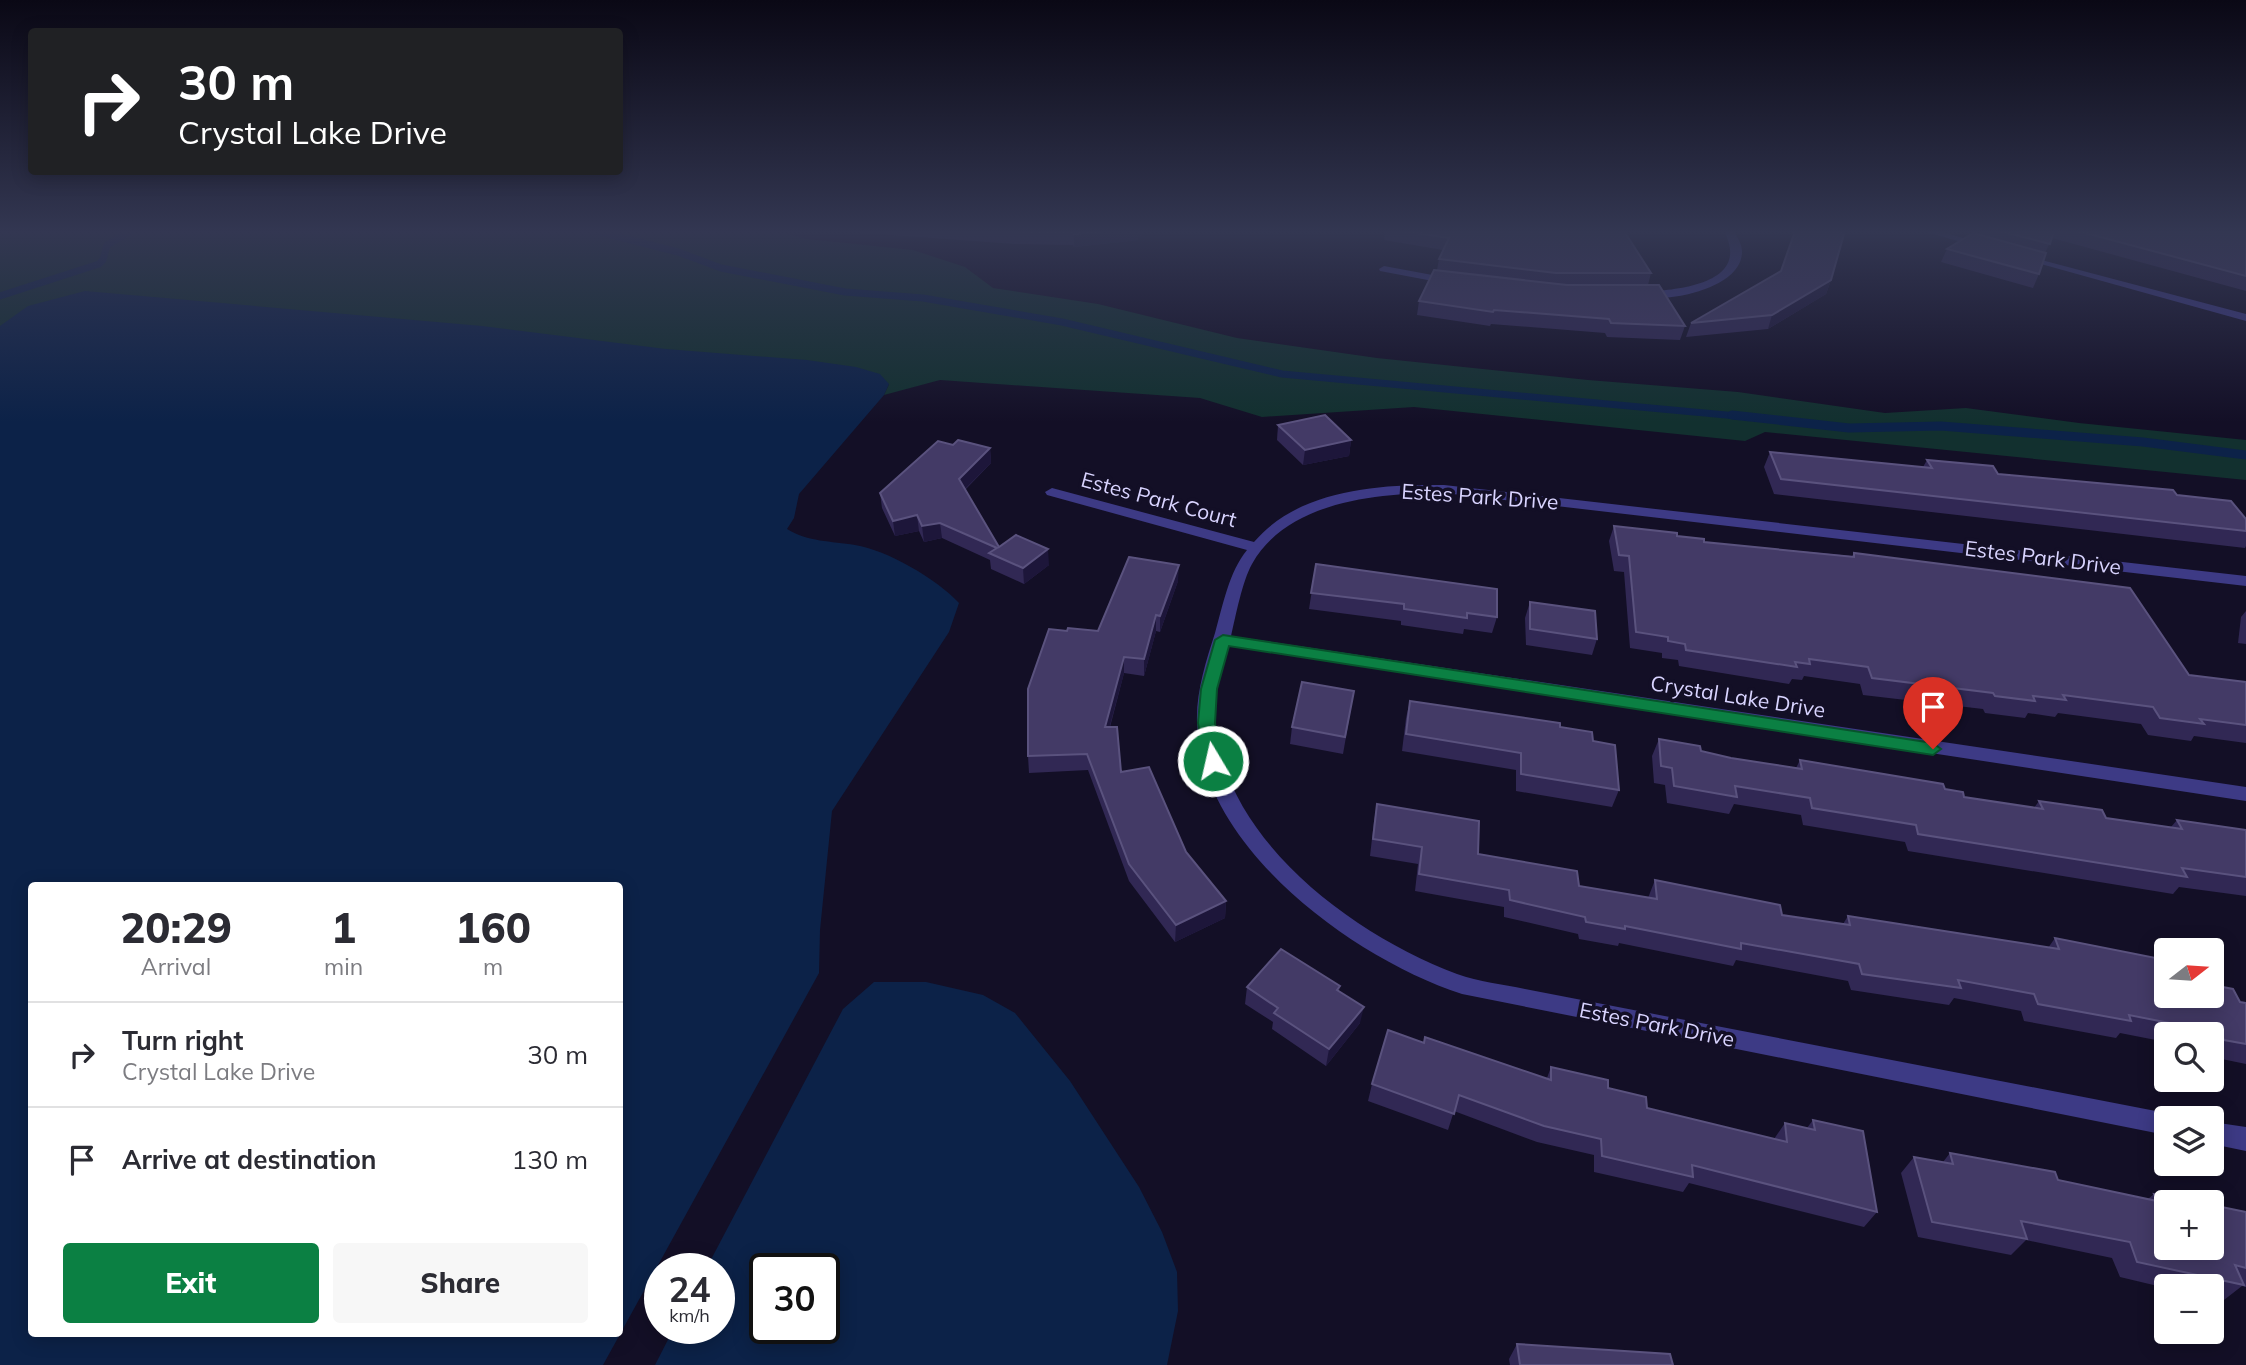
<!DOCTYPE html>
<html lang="en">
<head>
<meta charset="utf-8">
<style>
	:root { --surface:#fff; --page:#f7f7f7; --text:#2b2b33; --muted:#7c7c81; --line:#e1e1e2; --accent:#0b8043 }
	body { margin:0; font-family:Mulish,sans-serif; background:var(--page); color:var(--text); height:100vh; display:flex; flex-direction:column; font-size:26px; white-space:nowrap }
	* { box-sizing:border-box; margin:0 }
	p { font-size:23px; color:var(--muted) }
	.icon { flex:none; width:38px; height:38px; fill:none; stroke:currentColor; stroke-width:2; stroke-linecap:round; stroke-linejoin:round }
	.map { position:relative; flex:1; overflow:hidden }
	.panel { position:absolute; left:28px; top:882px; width:595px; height:455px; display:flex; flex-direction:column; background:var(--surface); border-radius:7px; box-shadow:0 4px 18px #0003 }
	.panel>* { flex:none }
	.banner { position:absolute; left:28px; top:28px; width:595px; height:147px; border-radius:7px; box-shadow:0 4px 18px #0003; background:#202124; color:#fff; overflow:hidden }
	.needle { width:46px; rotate:73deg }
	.fabs { position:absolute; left:2154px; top:938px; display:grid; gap:14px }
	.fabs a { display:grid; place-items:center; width:70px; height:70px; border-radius:7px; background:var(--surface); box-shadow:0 4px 18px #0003; font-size:35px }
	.speed { position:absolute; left:644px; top:1253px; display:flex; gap:14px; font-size:35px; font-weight:700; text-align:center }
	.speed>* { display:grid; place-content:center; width:91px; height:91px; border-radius:50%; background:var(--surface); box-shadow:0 4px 18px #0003; line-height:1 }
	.speed small { font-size:18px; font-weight:400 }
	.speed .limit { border:4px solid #111; border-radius:10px; background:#fff; color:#111 }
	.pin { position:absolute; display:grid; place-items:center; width:60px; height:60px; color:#fff; margin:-72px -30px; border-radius:50% 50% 50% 0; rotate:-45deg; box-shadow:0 0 7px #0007 }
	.pin .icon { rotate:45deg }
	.me { position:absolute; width:77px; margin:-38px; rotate:351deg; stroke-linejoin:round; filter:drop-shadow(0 0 5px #0008) }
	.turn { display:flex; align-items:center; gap:24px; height:147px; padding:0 35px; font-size:32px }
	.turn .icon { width:91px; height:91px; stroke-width:2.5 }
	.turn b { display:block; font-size:49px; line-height:60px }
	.eta { display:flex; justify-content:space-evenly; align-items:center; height:119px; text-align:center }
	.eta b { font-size:42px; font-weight:800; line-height:49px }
	.button { display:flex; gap:14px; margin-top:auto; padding:14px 35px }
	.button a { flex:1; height:80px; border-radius:7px; background:var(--accent); color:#fff; font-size:28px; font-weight:800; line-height:80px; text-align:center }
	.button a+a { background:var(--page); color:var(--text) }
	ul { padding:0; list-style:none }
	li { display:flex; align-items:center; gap:21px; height:105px; padding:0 35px; border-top:2px solid var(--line) }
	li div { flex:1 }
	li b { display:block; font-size:26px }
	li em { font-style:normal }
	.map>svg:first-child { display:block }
</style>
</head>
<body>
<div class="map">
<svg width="2246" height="1365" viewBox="0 0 2246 1365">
	<rect width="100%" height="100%" fill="#130f26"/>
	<polygon fill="#12302f" points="0,231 776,231 807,239 913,250 965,267 993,288 1098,304 1237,338 1377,358 1588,380 1738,392 1885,413 1966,408 2079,423 2246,440 2246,480 1765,432 1745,441 1414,407 1262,417 1200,398 940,380 884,395 889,384 0,371"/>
	<g fill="#0c2248" fill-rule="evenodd">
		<path d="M85 291 482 326 666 349 807 360 856 367 880 374 889 384 884 395 799 494 794 518 787 529C808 542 831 541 855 545 887 550 937 579 959 603L949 632 832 811 820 930 819 973 603 1365H0V326L28 306ZM32 886H620V1334H32Z"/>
		<path d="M874 982H926L983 995 1015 1013 1070 1081 1139 1187 1162 1232 1177 1272 1178 1311 1167 1365H655L674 1328H719V1269H706L843 1009ZM765 1269H824V1328H765Z"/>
	</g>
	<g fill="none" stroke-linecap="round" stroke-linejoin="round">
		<g stroke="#0c2248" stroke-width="7">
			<polyline points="596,231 678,252 721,268 845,292 923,298 1062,322 1282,374 1748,417"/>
			<polyline points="0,296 99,264 103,260 107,245 131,231"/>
		</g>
		<polyline stroke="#0c2248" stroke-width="9" points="1732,415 1849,428 1941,426 2143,442 2246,455"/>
		<g fill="#3d3a85" fill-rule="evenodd">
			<path d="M1724 231H1734C1737 237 1742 244 1742 251 1743 289 1667 303 1638 297V293L1642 292C1678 290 1752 284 1724 231Z"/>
			<polygon points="1923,231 1939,231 1991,246 1986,249"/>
			<polygon points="2019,254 2246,314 2246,321 2019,258"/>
			<polygon points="1384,266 1454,279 1460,282 1454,285 1380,271 1379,269"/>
			<path d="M1444 485 2246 576V586L1444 493C1380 493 1288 500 1252 564 1242 582 1236 615 1231 636L2246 787V801L1228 646C1221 671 1212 699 1215 725 1228 843 1354 935 1457 974 1479 982 1503 984 1525 989L2166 1113 2176 1118H2166V1135L1462 994C1354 959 1200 847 1197 722 1196 692 1206 661 1215 633 1223 605 1229 572 1247 550L1047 495 1045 492 1052 488 1254 542C1299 489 1380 484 1444 485Z"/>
			<polygon points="2212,1122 2246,1127 2246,1151 2212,1144"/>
		</g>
	</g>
	<g fill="#312854">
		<polygon points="853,231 1142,231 1142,236 1138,236 1138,240 1074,247 1073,245 1015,244 864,233"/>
		<polygon points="1385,231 1624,231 1651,273 1648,285 1685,326 1680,340 1607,337 1605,333 1491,324 1490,326 1417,315 1419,301 1437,270 1439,259 1443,250 1384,240"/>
		<polygon points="1982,231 2246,231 2246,291 2052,238 2045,253 2039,274 2033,288 1941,262 1947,249 1980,235"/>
		<polygon points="1781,271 1831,280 1826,294 1768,329 1686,337 1691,323"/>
		<polygon points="1278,425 1351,440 1349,456 1303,465 1277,440"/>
		<polygon points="953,445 990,448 991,463 965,490 999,547 1049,565 1024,584 991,569 990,560 942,538 924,542 919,531 895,536 882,508 880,493"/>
		<polygon points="1770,452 1923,467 1927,460 1998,474 2177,495 2246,519 2246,546 2245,548 1774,494 1764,467"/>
		<polygon points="1614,526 1704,542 1852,556 1854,553 2189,675 2246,682 2246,743 2194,736 2191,741 2148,735 2141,724 2058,713 2055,717 2028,713 2025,718 1985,713 1983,709 1863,695 1860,684 1804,676 1802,680 1792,679 1789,684 1679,666 1678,660 1662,658 1662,653 1630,648 1624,572 1614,571 1609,541"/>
		<polygon points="1316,564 1497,617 1492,633 1464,629 1463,634 1401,625 1401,621 1309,609"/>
		<polygon points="1178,581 1160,632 1156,631 1144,676 1124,673 1110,727 1121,772 1226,901 1225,918 1175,942 1129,881 1088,770 1029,773 1028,756 1067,631 1098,631"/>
		<polygon points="1530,602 1597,639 1592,655 1526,645 1525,618"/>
		<polygon points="2246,611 2246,644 2238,643 2241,617"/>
		<polygon points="1354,691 1343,754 1290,744 1292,727"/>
		<polygon points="1410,701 1560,727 1593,741 1619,790 1612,807 1516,791 1516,770 1402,751 1406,718"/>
		<polygon points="1659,739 1701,751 1731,758 1796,768 1800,760 1945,789 1964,797 2034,808 2039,801 2106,818 2171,827 2177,820 2246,830 2246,896 2179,887 2173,894 1908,851 1905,842 1803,825 1801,815 1734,804 1729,814 1667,803 1665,785 1654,783 1652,756"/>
		<polygon points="1377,804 1478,854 1579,886 1648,898 1655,880 1782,915 1843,924 1848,916 2048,948 2055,938 2166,996 2246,1003 2246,1064 2212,1057 2212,1034 2166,1034 2166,1042 2120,1033 2116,1038 2024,1021 2021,1011 1954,998 1949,1005 1851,990 1848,981 1736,960 1733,966 1619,943 1618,946 1579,939 1578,934 1504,917 1504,907 1415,891 1418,864 1370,856 1374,821"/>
		<polygon points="1340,986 1339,991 1360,1023 1326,1066 1272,1029 1273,1022 1245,1004 1247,987"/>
		<polygon points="1424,1043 1547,1078 1551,1067 1608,1088 1647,1108 1774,1139 1785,1123 1807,1128 1813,1120 1877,1212 1864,1227 1689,1183 1683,1192 1594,1172 1594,1155 1537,1142 1454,1111 1448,1130 1368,1101 1372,1084"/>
		<polygon points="1950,1153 2058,1180 2148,1199 2154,1194 2246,1212 2246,1287 2242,1286 2224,1300 2212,1298 2212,1286 2166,1286 2166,1288 2120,1277 2112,1258 2026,1240 2011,1255 1918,1237 1901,1173 1914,1157 1943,1162"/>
		<polygon points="1517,1344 1673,1365 1510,1365 1509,1359"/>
	</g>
	<g fill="#1d163a">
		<polygon points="1108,231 1142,231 1142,236 1138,236 1138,240 1074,247 1074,234"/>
		<polygon points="1831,280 1826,294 1768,329 1772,315"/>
		<polygon points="1351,440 1349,456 1303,465 1305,450"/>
		<polygon points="990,448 991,463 960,494 959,479"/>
		<polygon points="917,515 919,531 895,536 893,521"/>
		<polygon points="940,523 942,538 924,542 922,526"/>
		<polygon points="1048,549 1049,565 1024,584 1023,568"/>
		<polygon points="1179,565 1178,581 1160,632 1160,616"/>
		<polygon points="1156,615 1156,631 1144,676 1144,659"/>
		<polygon points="1124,657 1124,673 1105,744 1105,727"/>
		<polygon points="1226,901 1225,918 1175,942 1176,925"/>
		<polygon points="1364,1007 1360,1023 1326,1066 1329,1049"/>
	</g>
	<g fill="#433a66" stroke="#5a527e" stroke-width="2">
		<polygon points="1008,231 1108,231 1074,234 1072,232"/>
		<polygon points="1404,231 1624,231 1651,273 1556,273 1439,259 1449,238"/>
		<polygon points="1795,231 1836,231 1844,234 1831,280 1772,315 1691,323 1781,271"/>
		<polygon points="2000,231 2054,231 2050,244"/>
		<polygon points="2078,231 2246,231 2246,276"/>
		<polygon points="1973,233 2046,253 2039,274 1947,249"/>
		<polygon points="1434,270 1567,285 1659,285 1685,326 1611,323 1609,319 1494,310 1493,312 1419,301"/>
		<polygon points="1325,415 1351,440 1305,450 1278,425"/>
		<polygon points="958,440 990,448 959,479 999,547 1016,535 1048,549 1023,568 989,553 997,548 940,523 922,526 917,515 893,521 880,493 938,441 953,445"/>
		<polygon points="1770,452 1932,468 1927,460 1993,466 1998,474 2173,490 2177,495 2231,501 2246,519 2246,531 1781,479"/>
		<polygon points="1614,526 1677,533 1677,536 1704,539 1704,542 1854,557 1854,553 2130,588 2189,675 2246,682 2246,725 2200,719 2204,724 2160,718 2153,707 2063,695 2066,700 2033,696 2035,701 1995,696 1993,693 1872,678 1868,667 1809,659 1810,664 1795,662 1797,667 1686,650 1685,644 1668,641 1668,637 1636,632 1629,556 1619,555"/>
		<polygon points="1129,557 1179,565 1160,616 1156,615 1144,659 1124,657 1105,727 1117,727 1121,772 1149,767 1186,852 1226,901 1176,925 1129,864 1087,754 1028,756 1028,689 1049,629 1067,631 1068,628 1098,631"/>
		<polygon points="1316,564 1497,589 1497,617 1467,613 1467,618 1404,609 1404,604 1311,593"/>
		<polygon points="1530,602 1595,611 1597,639 1530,629"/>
		<polygon points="1302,682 1354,691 1345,737 1292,727"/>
		<polygon points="1410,701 1560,723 1560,727 1592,732 1593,741 1615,745 1619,790 1521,774 1521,753 1406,734"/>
		<polygon points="1659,739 1700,746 1701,751 1731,758 1802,769 1800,760 1943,784 1945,789 1963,792 1964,797 2043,809 2039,801 2102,810 2106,818 2182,829 2177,820 2246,830 2246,877 2182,868 2187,877 1918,834 1916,825 1812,808 1810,798 1735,786 1737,797 1674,786 1672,768 1661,766"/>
		<polygon points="1377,804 1479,821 1478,854 1577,871 1579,886 1657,899 1655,880 1780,905 1782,915 1850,925 1848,916 2059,949 2055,938 2166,960 2166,996 2212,996 2212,985 2233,989 2240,1002 2246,1003 2246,1044 2224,1040 2220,1033 2129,1015 2131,1021 2038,1004 2034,994 1958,980 1961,988 1862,974 1859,964 1741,943 1741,949 1625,926 1625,929 1586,922 1585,917 1510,900 1509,890 1419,874 1422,847 1373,839"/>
		<polygon points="1281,949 1340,986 1337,990 1364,1007 1329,1049 1274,1013 1278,1008 1247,987"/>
		<polygon points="1388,1030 1424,1043 1425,1037 1551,1080 1551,1067 1608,1080 1608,1088 1646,1097 1647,1108 1787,1142 1785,1123 1815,1130 1813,1120 1863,1131 1877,1212 1692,1165 1693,1177 1602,1156 1601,1139 1544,1126 1459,1095 1454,1114 1372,1084"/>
		<polygon points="1950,1153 2055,1172 2058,1180 2157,1201 2154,1194 2197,1202 2166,1202 2166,1248 2212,1248 2212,1205 2246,1212 2246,1268 2235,1265 2244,1285 2137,1262 2130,1242 2021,1221 2027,1239 1932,1222 1914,1157 1953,1164"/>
		<polygon points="1517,1344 1670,1354 1673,1365 1520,1365"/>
	</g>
	<linearGradient id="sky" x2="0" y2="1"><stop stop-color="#0a0815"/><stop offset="0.55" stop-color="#333752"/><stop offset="1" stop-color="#333752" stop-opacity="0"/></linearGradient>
	<rect width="2246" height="422" fill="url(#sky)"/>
	<polygon fill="#0b8043" stroke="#07532c" stroke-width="2" points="1223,635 1933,743 1941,749 1933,755 1229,646 1217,689 1215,723 1221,761 1213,767 1204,761 1198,723 1201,689 1215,640"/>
	<g text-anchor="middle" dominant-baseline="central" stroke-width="7" stroke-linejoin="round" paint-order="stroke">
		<g font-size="21" fill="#d9d4ff" stroke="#130f26">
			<text transform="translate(1480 496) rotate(4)">Estes Park Drive</text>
			<text transform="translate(1159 499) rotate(15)">Estes Park Court</text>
			<text transform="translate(2043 557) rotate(7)">Estes Park Drive</text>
			<text transform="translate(1738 696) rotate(9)">Crystal Lake Drive</text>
			<text transform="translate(1657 1024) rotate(11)">Estes Park Drive</text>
		</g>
	</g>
</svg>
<div class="fabs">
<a><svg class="needle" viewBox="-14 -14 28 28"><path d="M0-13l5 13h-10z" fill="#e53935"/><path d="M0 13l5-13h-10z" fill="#7c7c81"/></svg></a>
<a><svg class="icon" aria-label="search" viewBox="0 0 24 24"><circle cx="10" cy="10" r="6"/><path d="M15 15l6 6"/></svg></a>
<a><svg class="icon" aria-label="layers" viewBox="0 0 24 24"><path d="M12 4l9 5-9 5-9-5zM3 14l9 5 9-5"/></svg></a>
<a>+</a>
<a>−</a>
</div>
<div class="speed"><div>24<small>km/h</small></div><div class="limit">30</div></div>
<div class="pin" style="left:1933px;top:749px;background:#d93025"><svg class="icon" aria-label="arrive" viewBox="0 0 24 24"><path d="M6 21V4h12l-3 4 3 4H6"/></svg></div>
<svg class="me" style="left:1213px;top:761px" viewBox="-20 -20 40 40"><circle r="17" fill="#0b8043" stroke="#fff" stroke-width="3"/><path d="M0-11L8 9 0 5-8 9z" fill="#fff"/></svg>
<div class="banner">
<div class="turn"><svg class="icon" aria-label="right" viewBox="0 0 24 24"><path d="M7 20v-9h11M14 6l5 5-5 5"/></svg><div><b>30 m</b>Crystal Lake Drive</div></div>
</div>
<section class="panel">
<div class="eta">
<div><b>20:29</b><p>Arrival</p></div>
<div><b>1</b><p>min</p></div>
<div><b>160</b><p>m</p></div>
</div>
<ul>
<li><svg class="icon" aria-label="right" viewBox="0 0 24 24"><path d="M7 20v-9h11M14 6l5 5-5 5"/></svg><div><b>Turn right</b><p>Crystal Lake Drive</p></div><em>30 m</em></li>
<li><svg class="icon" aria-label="arrive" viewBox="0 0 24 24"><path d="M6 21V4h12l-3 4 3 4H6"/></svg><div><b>Arrive at destination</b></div><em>130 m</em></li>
</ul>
<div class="button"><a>Exit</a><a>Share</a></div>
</section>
</div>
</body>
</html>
